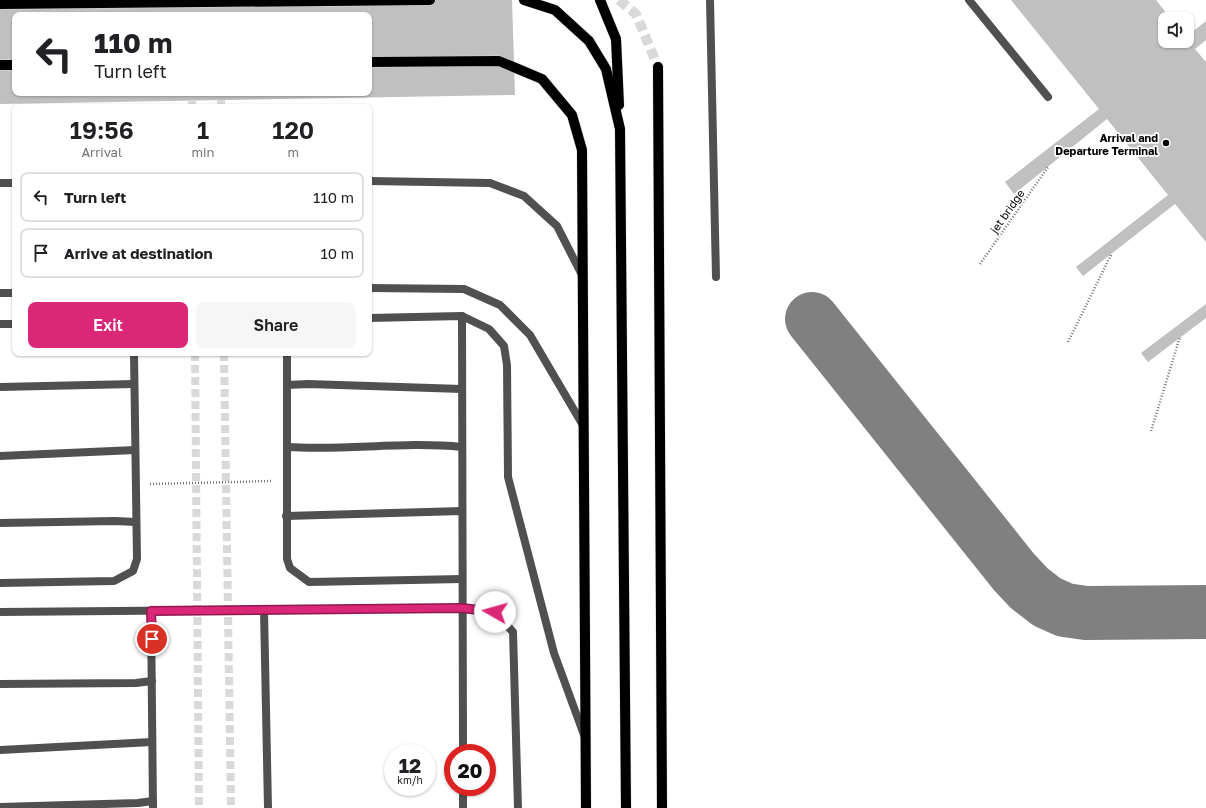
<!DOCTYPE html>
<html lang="en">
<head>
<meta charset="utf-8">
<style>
	:root { --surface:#fff; --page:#f6f6f6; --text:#202124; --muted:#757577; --line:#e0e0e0; --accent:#db2777 }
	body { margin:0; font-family:"Golos Text",sans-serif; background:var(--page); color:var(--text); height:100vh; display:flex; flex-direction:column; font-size:15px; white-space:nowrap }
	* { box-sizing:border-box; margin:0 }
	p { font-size:13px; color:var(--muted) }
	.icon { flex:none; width:22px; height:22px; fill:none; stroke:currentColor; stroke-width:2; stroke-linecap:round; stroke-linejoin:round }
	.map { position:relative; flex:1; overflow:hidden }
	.drawer { position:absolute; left:12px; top:104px; width:360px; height:252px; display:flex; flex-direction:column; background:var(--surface); border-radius:8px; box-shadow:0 1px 3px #0004 }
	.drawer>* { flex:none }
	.hud { position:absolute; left:12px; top:12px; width:360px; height:84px; border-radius:8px; box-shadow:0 1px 3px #0004; background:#fff; color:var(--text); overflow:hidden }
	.buttons { position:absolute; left:1158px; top:12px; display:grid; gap:8px }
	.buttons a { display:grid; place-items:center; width:36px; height:36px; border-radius:8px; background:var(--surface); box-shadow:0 1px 3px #0004; font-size:20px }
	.speed { position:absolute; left:384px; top:744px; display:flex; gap:8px; font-size:20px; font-weight:700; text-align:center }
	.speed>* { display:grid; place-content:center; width:52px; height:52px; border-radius:50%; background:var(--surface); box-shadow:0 1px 3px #0004; line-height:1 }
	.speed small { font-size:10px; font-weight:400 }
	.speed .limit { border:6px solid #d22; background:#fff; color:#111 }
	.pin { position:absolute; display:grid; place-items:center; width:34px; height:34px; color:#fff; margin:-17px; border:2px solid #fff; border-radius:50%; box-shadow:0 1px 4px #0007 }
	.me { position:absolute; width:44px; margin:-22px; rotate:277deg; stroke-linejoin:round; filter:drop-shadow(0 0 3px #0008) }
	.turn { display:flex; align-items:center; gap:14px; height:84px; padding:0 16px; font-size:18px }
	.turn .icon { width:52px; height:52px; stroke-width:2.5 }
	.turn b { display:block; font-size:28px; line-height:34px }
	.eta { display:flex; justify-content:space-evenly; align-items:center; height:68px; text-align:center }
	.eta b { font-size:24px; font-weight:600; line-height:28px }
	.action { display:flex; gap:8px; margin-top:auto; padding:8px 16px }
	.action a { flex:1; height:46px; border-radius:8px; background:var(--accent); color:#fff; font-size:16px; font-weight:600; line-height:46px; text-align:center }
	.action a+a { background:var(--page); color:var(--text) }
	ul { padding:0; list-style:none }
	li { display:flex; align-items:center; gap:12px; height:50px; margin:0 8px 6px; padding:0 8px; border:2px solid var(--line); border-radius:8px }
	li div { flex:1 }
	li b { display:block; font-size:15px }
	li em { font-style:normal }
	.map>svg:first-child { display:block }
</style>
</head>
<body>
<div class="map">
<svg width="1206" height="808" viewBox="0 0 1206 808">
	<rect width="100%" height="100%" fill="#fff"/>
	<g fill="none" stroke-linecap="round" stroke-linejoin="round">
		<polyline stroke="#808080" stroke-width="54" points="812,319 1014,572 1029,588 1047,602 1065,610 1086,613 1206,612"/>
	</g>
	<g fill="#c0c0c0" fill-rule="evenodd">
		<path d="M0 0H512L515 95 0 104ZM15 15H369V93H15Z"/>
		<polygon points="1011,0 1156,0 1171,19 1165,19 1165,41 1187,41 1187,36 1206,21 1206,40 1195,49 1206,62 1206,242 1175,204 1083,276 1076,267 1168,195 1107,119 1014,194 1005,182 1099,109"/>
		<polygon points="1206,304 1206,318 1148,362 1141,353"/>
	</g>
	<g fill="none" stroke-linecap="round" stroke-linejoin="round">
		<g stroke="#d9d9d9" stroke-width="8" stroke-dasharray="8 4" stroke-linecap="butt">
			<polyline points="192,100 192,107"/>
			<polyline points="221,100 221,107"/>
			<polyline points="195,353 199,808"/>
			<polyline points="224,353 231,808"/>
		</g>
		<polyline stroke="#d9d9d9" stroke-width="10" stroke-dasharray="10 5" stroke-linecap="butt" points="619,0 636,14 658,67"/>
		<defs>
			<g id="primary">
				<polyline points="524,0 555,10 589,41 606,69 620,129 626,808"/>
				<polyline points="600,0 616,39 619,105"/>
				<polyline points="0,4 430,0"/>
				<polyline points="369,62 499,61 542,79 572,115 582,150 586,808"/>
				<polyline points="0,65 15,65"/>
				<polyline points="658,67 662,808"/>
			</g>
		</defs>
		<use href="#primary" stroke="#dbdbdb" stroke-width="11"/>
		<g stroke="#727272" stroke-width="2.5" stroke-dasharray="1 2" stroke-linecap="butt">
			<polyline points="980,264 1048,167"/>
			<polyline points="1068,342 1111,255"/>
			<polyline points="1151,431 1180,337"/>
			<polyline points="150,484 273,481"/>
		</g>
		<g stroke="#505050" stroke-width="8">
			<polyline points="710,0 716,277"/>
			<polyline points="969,0 1048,97"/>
			<polyline points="369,181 490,183 524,196 557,226 582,275"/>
			<polyline points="0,183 15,183"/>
			<polyline points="462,316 463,753"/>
			<polyline points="369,318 462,316 489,329 504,346 507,365 508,477 554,653 584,735"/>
			<polyline points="0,324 15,324"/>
			<polyline points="287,353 287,559 290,568 309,582 462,579"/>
			<polyline points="287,385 308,384 462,389"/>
			<polyline points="0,387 134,384"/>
			<path d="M287 447C345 451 404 441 462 447"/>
			<polyline points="0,456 135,450"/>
			<polyline points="286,516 462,511"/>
			<polyline points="0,523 115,521 136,522"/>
			<polyline points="0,583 114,581 133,571 137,559 134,353"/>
			<polyline points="264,610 268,808"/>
			<polyline points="151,611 153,808"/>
			<polyline points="0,612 462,608 495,612 513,632 518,808"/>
			<polyline points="0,684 136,683 152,681"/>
			<polyline points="0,750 152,742"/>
			<polyline points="463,787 463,808"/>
			<polyline points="0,807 138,803 153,801"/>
		</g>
		<g stroke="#505050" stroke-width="8">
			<polyline points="369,288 464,289 500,305 530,335 584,427"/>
			<polyline points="0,293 15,293"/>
		</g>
		<use href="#primary" stroke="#000" stroke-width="10"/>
	</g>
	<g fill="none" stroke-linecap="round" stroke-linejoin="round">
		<defs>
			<polyline id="route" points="152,639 151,611 462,608 495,612"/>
		</defs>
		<use href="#route" stroke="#8e194d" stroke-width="10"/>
		<use href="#route" stroke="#db2777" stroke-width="7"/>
	</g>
	<circle fill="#000" stroke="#fff" stroke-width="1.5" cx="1166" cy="143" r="4"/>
	<g text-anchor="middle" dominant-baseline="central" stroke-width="3.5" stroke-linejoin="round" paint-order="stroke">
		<g font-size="11" font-weight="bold" fill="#000" stroke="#fff" text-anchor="end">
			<text x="1158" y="137">Arrival and<tspan x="1158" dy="13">Departure Terminal</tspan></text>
		</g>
		<g font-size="11" fill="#000" stroke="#fff">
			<text transform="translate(1007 211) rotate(-55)">jet bridge</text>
		</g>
	</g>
</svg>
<div class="buttons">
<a><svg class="icon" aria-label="sound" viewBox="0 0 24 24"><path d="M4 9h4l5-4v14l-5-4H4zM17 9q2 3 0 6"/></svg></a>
</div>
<div class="speed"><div>12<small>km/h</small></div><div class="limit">20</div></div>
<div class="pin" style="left:152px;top:639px;background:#d93025"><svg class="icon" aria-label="arrive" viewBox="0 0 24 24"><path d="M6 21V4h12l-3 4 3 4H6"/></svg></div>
<svg class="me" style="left:495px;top:612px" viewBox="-20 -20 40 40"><circle r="19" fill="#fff"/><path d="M0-13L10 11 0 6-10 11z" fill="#db2777"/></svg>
<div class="hud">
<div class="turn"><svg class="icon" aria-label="left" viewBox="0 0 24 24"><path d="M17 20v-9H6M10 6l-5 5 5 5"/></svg><div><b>110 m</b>Turn left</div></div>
</div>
<section class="drawer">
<div class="eta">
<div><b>19:56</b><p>Arrival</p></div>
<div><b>1</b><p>min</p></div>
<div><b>120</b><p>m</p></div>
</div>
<ul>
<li><svg class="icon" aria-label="left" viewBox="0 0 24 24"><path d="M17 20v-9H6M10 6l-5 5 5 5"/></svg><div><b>Turn left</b></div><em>110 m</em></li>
<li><svg class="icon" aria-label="arrive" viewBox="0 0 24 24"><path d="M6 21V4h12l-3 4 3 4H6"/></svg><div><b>Arrive at destination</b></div><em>10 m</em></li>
</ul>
<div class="action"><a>Exit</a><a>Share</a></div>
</section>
</div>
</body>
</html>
